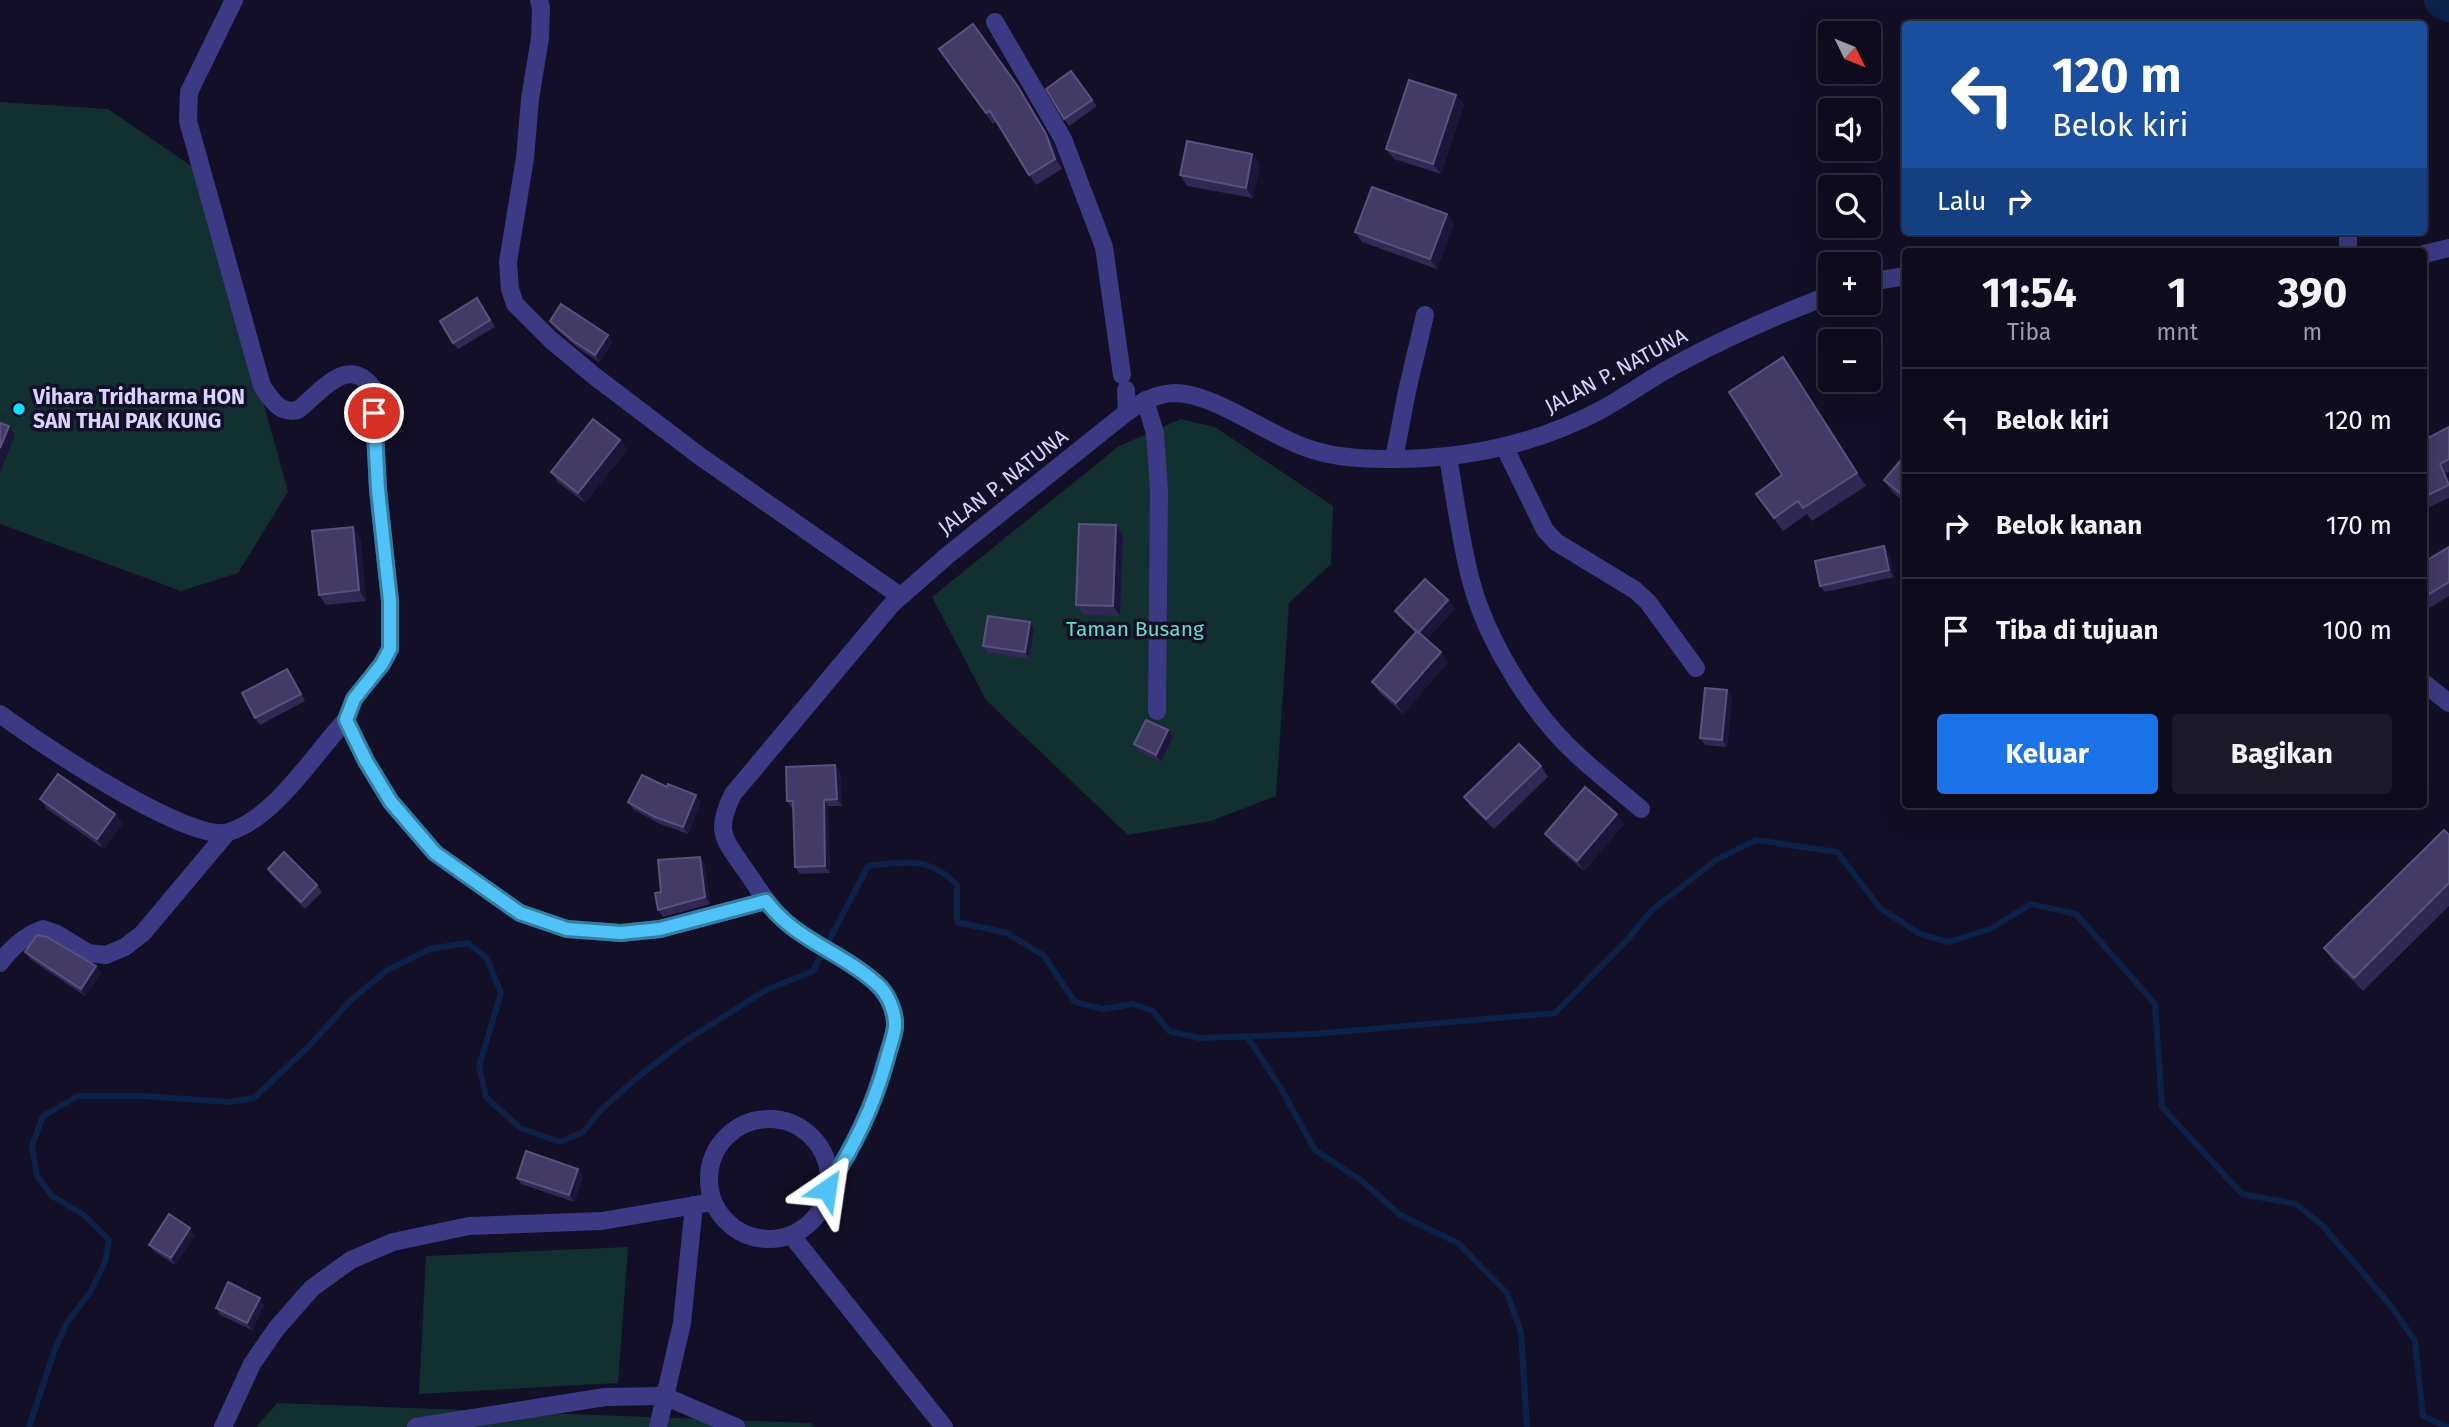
<!DOCTYPE html>
<html lang="id">
<head>
<meta charset="utf-8">
<style>
	:root { --surface:#0e0b1c; --page:#1c1929; --text:#f1f3f6; --muted:#9b9ba3; --line:#2e2b3b; --accent:#1a73e8 }
	body { margin:0; font-family:"Fira Sans",sans-serif; background:var(--page); color:var(--text); height:100vh; display:flex; flex-direction:column; font-size:26px; white-space:nowrap }
	* { box-sizing:border-box; margin:0 }
	p { font-size:23px; color:var(--muted) }
	.icon { flex:none; width:38px; height:38px; fill:none; stroke:currentColor; stroke-width:2; stroke-linecap:round; stroke-linejoin:round }
	.map { position:relative; flex:1; overflow:hidden }
	.panel { position:absolute; left:1902px; top:248px; width:525px; height:560px; display:flex; flex-direction:column; background:var(--surface); border-radius:7px; box-shadow:0 7px 28px #0002,0 0 0 2px var(--line) }
	.panel>* { flex:none }
	.banner { position:absolute; left:1902px; top:21px; width:525px; height:214px; border-radius:7px; box-shadow:0 7px 28px #0002,0 0 0 2px var(--line); background:#1a4fa0; color:#fff; overflow:hidden }
	.needle { width:46px; rotate:133deg }
	.fabs { position:absolute; left:1818px; top:21px; display:grid; gap:14px }
	.fabs a { display:grid; place-items:center; width:63px; height:63px; border-radius:7px; background:var(--surface); box-shadow:0 7px 28px #0002,0 0 0 2px var(--line); font-size:35px }
	.pin { position:absolute; display:grid; place-items:center; width:60px; height:60px; color:#fff; margin:-30px; border:4px solid #fff; border-radius:50%; box-shadow:0 2px 7px #0007 }
	.me { position:absolute; width:77px; margin:-38px; rotate:32deg; stroke-linejoin:round; filter:drop-shadow(0 0 5px #0008) }
	.turn { display:flex; align-items:center; gap:24px; height:147px; padding:0 35px; font-size:32px }
	.turn .icon { width:91px; height:91px; stroke-width:2.5 }
	.turn b { display:block; font-size:49px; line-height:60px }
	.then { display:flex; align-items:center; height:66px; padding:0 35px; background:#0003; gap:14px; font-size:26px }
	.eta { display:flex; justify-content:space-evenly; align-items:center; height:119px; text-align:center }
	.eta b { font-size:42px; font-weight:700; line-height:49px }
	.primary-button { display:flex; gap:14px; margin-top:auto; padding:14px 35px }
	.primary-button a { flex:1; height:80px; border-radius:7px; background:var(--accent); color:#fff; font-size:28px; font-weight:700; line-height:80px; text-align:center }
	.primary-button a+a { background:var(--page); color:var(--text) }
	ul { padding:0; list-style:none }
	li { display:flex; align-items:center; gap:21px; height:105px; padding:0 35px; border-top:2px solid var(--line) }
	li div { flex:1 }
	li b { display:block; font-size:26px }
	li em { font-style:normal }
	.map>svg:first-child { display:block }
</style>
</head>
<body>
<div class="map">
<svg width="2449" height="1427" viewBox="0 0 2449 1427">
	<rect width="100%" height="100%" fill="#130f26"/>
	<g fill="#12302f">
		<polygon points="0,102 108,109 200,172 288,492 238,573 181,591 0,524"/>
		<polygon points="1181,419 1215,427 1333,506 1331,564 1289,603 1276,796 1211,821 1128,835 986,700 932,597 1119,446"/>
		<polygon points="628,1247 618,1383 419,1394 426,1256"/>
		<polygon points="277,1403 810,1423 814,1427 256,1427"/>
	</g>
	<g fill="none" stroke-linecap="round" stroke-linejoin="round">
		<g stroke="#0c2248" stroke-width="6">
			<polyline points="1247,1036 1280,1087 1315,1150 1362,1181 1400,1215 1458,1243 1507,1293 1521,1332 1527,1427"/>
			<path d="M29 1427 54 1352 66 1324 91 1291 105 1262 109 1240 84 1215 52 1196 37 1176 32 1146 43 1116 78 1096H142L229 1102 254 1098 309 1046 351 1000 386 971 429 949 468 943 487 958 501 993 479 1066 486 1097 520 1128 560 1142 583 1132 599 1112 634 1080 682 1043 766 990 813 971 868 866C904 862 930 856 957 885V922L1007 933 1044 956 1075 1002 1103 1009 1133 1004 1153 1011 1169 1031 1199 1038 1313 1034 1555 1013 1627 940 1652 910 1716 860 1756 840 1837 852 1880 908 1920 934 1949 942 1990 929 2031 904 2076 914 2155 1004 2162 1107 2242 1194 2296 1204 2323 1226 2391 1306 2415 1341 2423 1416 2448 1427"/>
		</g>
		<polyline stroke="#0c2248" stroke-width="38" points="2443,0 2449,3"/>
		<g stroke="#3d3a85" stroke-width="18">
			<path d="M234 0 189 92 188 121 262 386C272 400 279 414 298 410 321 392 347 354 373 388L378 490 390 601V649L382 664 354 699 346 720"/>
			<polyline points="539,0 541,8 540,38 530,99 525,158 508,262 510,289 515,304 550,339 593,375 701,457 900,596"/>
			<polyline points="995,22 1063,139 1104,247 1122,375"/>
			<polyline points="2348,252 2348,231"/>
			<polyline points="2424,254 2449,248"/>
			<polyline points="1869,282 1906,276"/>
			<polyline points="1126,390 1127,412"/>
			<polyline points="1145,400 1155,433 1159,490 1157,711"/>
			<polyline points="1505,448 1545,530 1556,542 1635,590 1648,602 1696,668"/>
			<path d="M1448 457C1455 497 1460 538 1470 577 1483 630 1518 690 1554 731 1579 760 1612 784 1641 809"/>
			<polyline points="1394,459 1407,391 1425,315"/>
			<polyline points="2424,683 2449,703"/>
			<path d="M0 714C35 740 190 845 229 832 276 817 313 755 346 720L366 761 391 802 435 853 520 913 567 929 621 933 660 929 766 901"/>
			<path d="M0 963C11 948 26 935 43 929L57 934 88 953 106 955 125 947 143 933 226 834"/>
			<circle cx="769" cy="1179" r="60"/>
			<path d="M827 1189C854 1145 873 1108 886 1058 889 1049 894 1037 895 1027 898 974 818 952 785 921 769 907 758 888 746 871 724 839 714 832 733 794L892 604 948 555 1127 412C1142 402 1157 393 1176 393 1215 394 1268 435 1307 448 1332 457 1359 459 1385 459 1460 460 1532 446 1599 411 1627 396 1653 376 1681 362 1729 336 1780 314 1830 295"/>
			<polyline points="792,1236 944,1427"/>
			<polyline points="223,1427 252,1364 276,1329 312,1288 351,1260 393,1242 469,1226 602,1221 713,1202"/>
			<polyline points="416,1427 605,1397 664,1396 736,1427"/>
			<polyline points="658,1427 682,1323 694,1205"/>
		</g>
	</g>
	<g fill="#312854">
		<polygon points="939,49 1024,95 1053,144 1062,169 1036,185 996,121 993,124"/>
		<polygon points="1071,71 1097,106 1069,126 1064,119"/>
		<polygon points="1456,95 1464,105 1441,174 1394,159 1386,149"/>
		<polygon points="1252,154 1260,164 1253,198 1187,186 1180,175"/>
		<polygon points="1447,214 1454,224 1437,269 1362,242 1355,232"/>
		<polygon points="482,305 495,327 458,349 453,343"/>
		<polygon points="550,321 608,335 612,342 599,362 578,348 555,328"/>
		<polygon points="1783,357 1866,486 1812,521 1807,514 1783,531 1756,494 1782,475"/>
		<polygon points="2449,427 2449,472 2446,473 2449,479 2449,498 2425,509 2424,506 2424,440"/>
		<polygon points="620,440 627,450 585,503 558,482 551,472"/>
		<polygon points="1906,454 1906,503 1893,493 1884,480"/>
		<polygon points="1116,525 1123,535 1120,616 1084,615 1076,605"/>
		<polygon points="360,537 366,601 326,605 319,595"/>
		<polygon points="2449,547 2449,596 2424,611 2424,562"/>
		<polygon points="1889,553 1894,577 1825,592 1820,586"/>
		<polygon points="1448,600 1455,609 1427,639 1448,662 1403,714 1379,692 1372,682 1416,633 1402,620 1395,611"/>
		<polygon points="1034,629 1029,659 988,653 983,646"/>
		<polygon points="292,676 305,701 260,725 255,718"/>
		<polygon points="1732,697 1727,747 1705,745 1700,738"/>
		<polygon points="1173,737 1161,762 1139,751 1134,744"/>
		<polygon points="1541,766 1548,777 1494,829 1471,807 1464,797"/>
		<polygon points="840,771 842,806 828,806 830,873 800,874 795,867 793,808 792,808 787,801"/>
		<polygon points="667,787 696,795 701,802 688,834 660,824 633,809 628,802"/>
		<polygon points="40,799 115,814 122,824 104,849 47,809"/>
		<polygon points="1617,814 1624,824 1584,871 1553,844 1545,834"/>
		<polygon points="2449,835 2449,906 2363,991 2333,961 2324,948"/>
		<polygon points="700,857 704,863 710,904 663,917 658,910 661,892"/>
		<polygon points="268,869 317,885 322,892 305,909 272,876"/>
		<polygon points="25,952 96,966 101,973 85,996 30,959"/>
		<polygon points="578,1169 583,1176 574,1202 521,1184 517,1178"/>
		<polygon points="195,1235 175,1265 154,1251 149,1245"/>
		<polygon points="264,1305 252,1330 220,1315 216,1308"/>
	</g>
	<g fill="#1d163a">
		<polygon points="1017,85 1053,144 1062,169 1055,159"/>
		<polygon points="1456,95 1464,105 1441,174 1433,164"/>
		<polygon points="1252,154 1260,164 1253,198 1246,188"/>
		<polygon points="1447,214 1454,224 1437,269 1430,259"/>
		<polygon points="608,335 612,342 599,362 595,355"/>
		<polygon points="1783,357 1792,370 1866,486 1857,473"/>
		<polygon points="9,426 15,435 0,473 0,448"/>
		<polygon points="620,440 627,450 585,503 578,493"/>
		<polygon points="2440,464 2449,479 2449,483"/>
		<polygon points="1116,525 1123,535 1120,616 1113,606"/>
		<polygon points="353,527 360,537 366,601 359,590"/>
		<polygon points="1884,546 1889,553 1894,577 1889,570"/>
		<polygon points="1448,600 1455,609 1425,641 1418,633"/>
		<polygon points="1030,622 1034,629 1029,659 1025,652"/>
		<polygon points="1441,652 1448,662 1403,714 1396,703"/>
		<polygon points="1727,690 1732,697 1727,747 1722,740"/>
		<polygon points="1168,730 1173,737 1161,762 1156,755"/>
		<polygon points="835,765 840,771 842,806 837,799"/>
		<polygon points="696,795 701,802 688,834 683,827"/>
		<polygon points="824,800 828,806 830,873 825,866"/>
		<polygon points="115,814 122,824 104,849 97,839"/>
		<polygon points="1617,814 1624,824 1584,871 1577,861"/>
		<polygon points="700,857 704,863 710,904 705,897"/>
		<polygon points="96,966 101,973 85,996 81,989"/>
		<polygon points="578,1169 583,1176 574,1202 569,1195"/>
		<polygon points="190,1228 195,1235 175,1265 171,1258"/>
		<polygon points="260,1298 264,1305 252,1330 247,1323"/>
	</g>
	<g fill="#433a66" stroke="#5a527e" stroke-width="2">
		<polygon points="973,24 1017,85 1046,134 1055,159 1029,175 990,111 986,113 939,49"/>
		<polygon points="1071,71 1092,100 1064,119 1046,89"/>
		<polygon points="1409,80 1456,95 1433,164 1386,149"/>
		<polygon points="1187,141 1252,154 1246,188 1180,175"/>
		<polygon points="1372,187 1447,214 1430,259 1355,232"/>
		<polygon points="477,298 490,320 453,343 440,321"/>
		<polygon points="561,304 608,335 595,355 573,341 550,321"/>
		<polygon points="1783,357 1857,473 1803,508 1798,501 1774,518 1756,494 1782,475 1729,392"/>
		<polygon points="593,419 620,440 578,493 551,472"/>
		<polygon points="0,423 9,426 0,448"/>
		<polygon points="2449,427 2449,459 2440,464 2449,485 2424,497 2424,440"/>
		<polygon points="1906,454 1906,498 1884,480"/>
		<polygon points="1079,524 1116,525 1113,606 1076,605"/>
		<polygon points="353,527 359,590 319,595 312,531"/>
		<polygon points="1884,546 1889,570 1820,586 1815,561"/>
		<polygon points="2449,547 2449,582 2424,597 2424,562"/>
		<polygon points="1425,579 1448,600 1418,633 1395,611"/>
		<polygon points="988,616 1030,622 1025,652 983,646"/>
		<polygon points="1417,631 1441,652 1396,703 1372,682"/>
		<polygon points="287,669 301,694 255,718 242,693"/>
		<polygon points="1705,688 1727,690 1722,740 1700,738"/>
		<polygon points="1146,720 1168,730 1156,755 1134,744"/>
		<polygon points="1519,744 1541,766 1486,819 1464,797"/>
		<polygon points="835,765 837,799 824,800 825,866 795,867 793,801 787,801 786,767"/>
		<polygon points="58,774 115,814 97,839 40,799"/>
		<polygon points="642,775 667,787 668,784 696,795 683,827 655,817 628,802"/>
		<polygon points="1585,787 1617,814 1577,861 1545,834"/>
		<polygon points="2444,830 2449,835 2449,883 2354,978 2324,948"/>
		<polygon points="284,852 317,885 301,902 268,869"/>
		<polygon points="700,857 705,897 658,910 655,893 661,892 658,860"/>
		<polygon points="37,935 47,937 96,966 81,989 25,952"/>
		<polygon points="526,1151 578,1169 569,1195 517,1178"/>
		<polygon points="169,1214 190,1228 171,1258 149,1245"/>
		<polygon points="228,1282 260,1298 247,1323 216,1308"/>
	</g>
	<g fill="none" stroke-linecap="round" stroke-linejoin="round">
		<defs>
			<path id="route" d="M374 413 378 490 390 601V649L382 664 354 699 346 720 366 761 391 802 435 853 520 913 567 929 621 933 660 929 766 901C796 941 842 952 877 984 888 993 896 1013 895 1027 894 1037 889 1049 887 1058 874 1107 854 1146 827 1189"/>
		</defs>
		<use href="#route" stroke="#337fa1" stroke-width="18"/>
		<use href="#route" stroke="#4fc3f7" stroke-width="12"/>
	</g>
	<circle fill="#00e5ff" stroke="#130f26" stroke-width="2.5" cx="19" cy="409" r="7"/>
	<g text-anchor="middle" dominant-baseline="central" stroke-width="7" stroke-linejoin="round" paint-order="stroke">
		<g font-size="21" fill="#d9d4ff" stroke="#130f26">
			<text transform="translate(1616 371) rotate(-28)">JALAN P. NATUNA</text>
			<text transform="translate(1003 482) rotate(-38)">JALAN P. NATUNA</text>
		</g>
		<g font-size="21" font-weight="bold" fill="#d9d4ff" stroke="#130f26" text-anchor="start">
			<text x="33" y="397">Vihara Tridharma HON<tspan x="33" dy="24">SAN THAI PAK KUNG</tspan></text>
		</g>
		<g font-size="21" fill="#5fe0c0" stroke="#130f26">
			<text x="1135" y="629">Taman Busang</text>
		</g>
	</g>
</svg>
<div class="fabs">
<a><svg class="needle" viewBox="-14 -14 28 28"><path d="M0-13l5 13h-10z" fill="#e53935"/><path d="M0 13l5-13h-10z" fill="#9b9ba3"/></svg></a>
<a><svg class="icon" aria-label="sound" viewBox="0 0 24 24"><path d="M4 9h4l5-4v14l-5-4H4zM17 9q2 3 0 6"/></svg></a>
<a><svg class="icon" aria-label="search" viewBox="0 0 24 24"><circle cx="10" cy="10" r="6"/><path d="M15 15l6 6"/></svg></a>
<a>+</a>
<a>−</a>
</div>
<div class="pin" style="left:374px;top:413px;background:#d93025"><svg class="icon" aria-label="arrive" viewBox="0 0 24 24"><path d="M6 21V4h12l-3 4 3 4H6"/></svg></div>
<svg class="me" style="left:827px;top:1189px" viewBox="-20 -20 40 40"><path d="M0-17L14 15 0 8-14 15z" fill="#4fc3f7" stroke="#fff" stroke-width="4"/></svg>
<div class="banner">
<div class="turn"><svg class="icon" aria-label="left" viewBox="0 0 24 24"><path d="M17 20v-9H6M10 6l-5 5 5 5"/></svg><div><b>120 m</b>Belok kiri</div></div>
<div class="then">Lalu<svg class="icon" aria-label="right" viewBox="0 0 24 24"><path d="M7 20v-9h11M14 6l5 5-5 5"/></svg></div>
</div>
<section class="panel">
<div class="eta">
<div><b>11:54</b><p>Tiba</p></div>
<div><b>1</b><p>mnt</p></div>
<div><b>390</b><p>m</p></div>
</div>
<ul>
<li><svg class="icon" aria-label="left" viewBox="0 0 24 24"><path d="M17 20v-9H6M10 6l-5 5 5 5"/></svg><div><b>Belok kiri</b></div><em>120 m</em></li>
<li><svg class="icon" aria-label="right" viewBox="0 0 24 24"><path d="M7 20v-9h11M14 6l5 5-5 5"/></svg><div><b>Belok kanan</b></div><em>170 m</em></li>
<li><svg class="icon" aria-label="arrive" viewBox="0 0 24 24"><path d="M6 21V4h12l-3 4 3 4H6"/></svg><div><b>Tiba di tujuan</b></div><em>100 m</em></li>
</ul>
<div class="primary-button"><a>Keluar</a><a>Bagikan</a></div>
</section>
</div>
</body>
</html>
